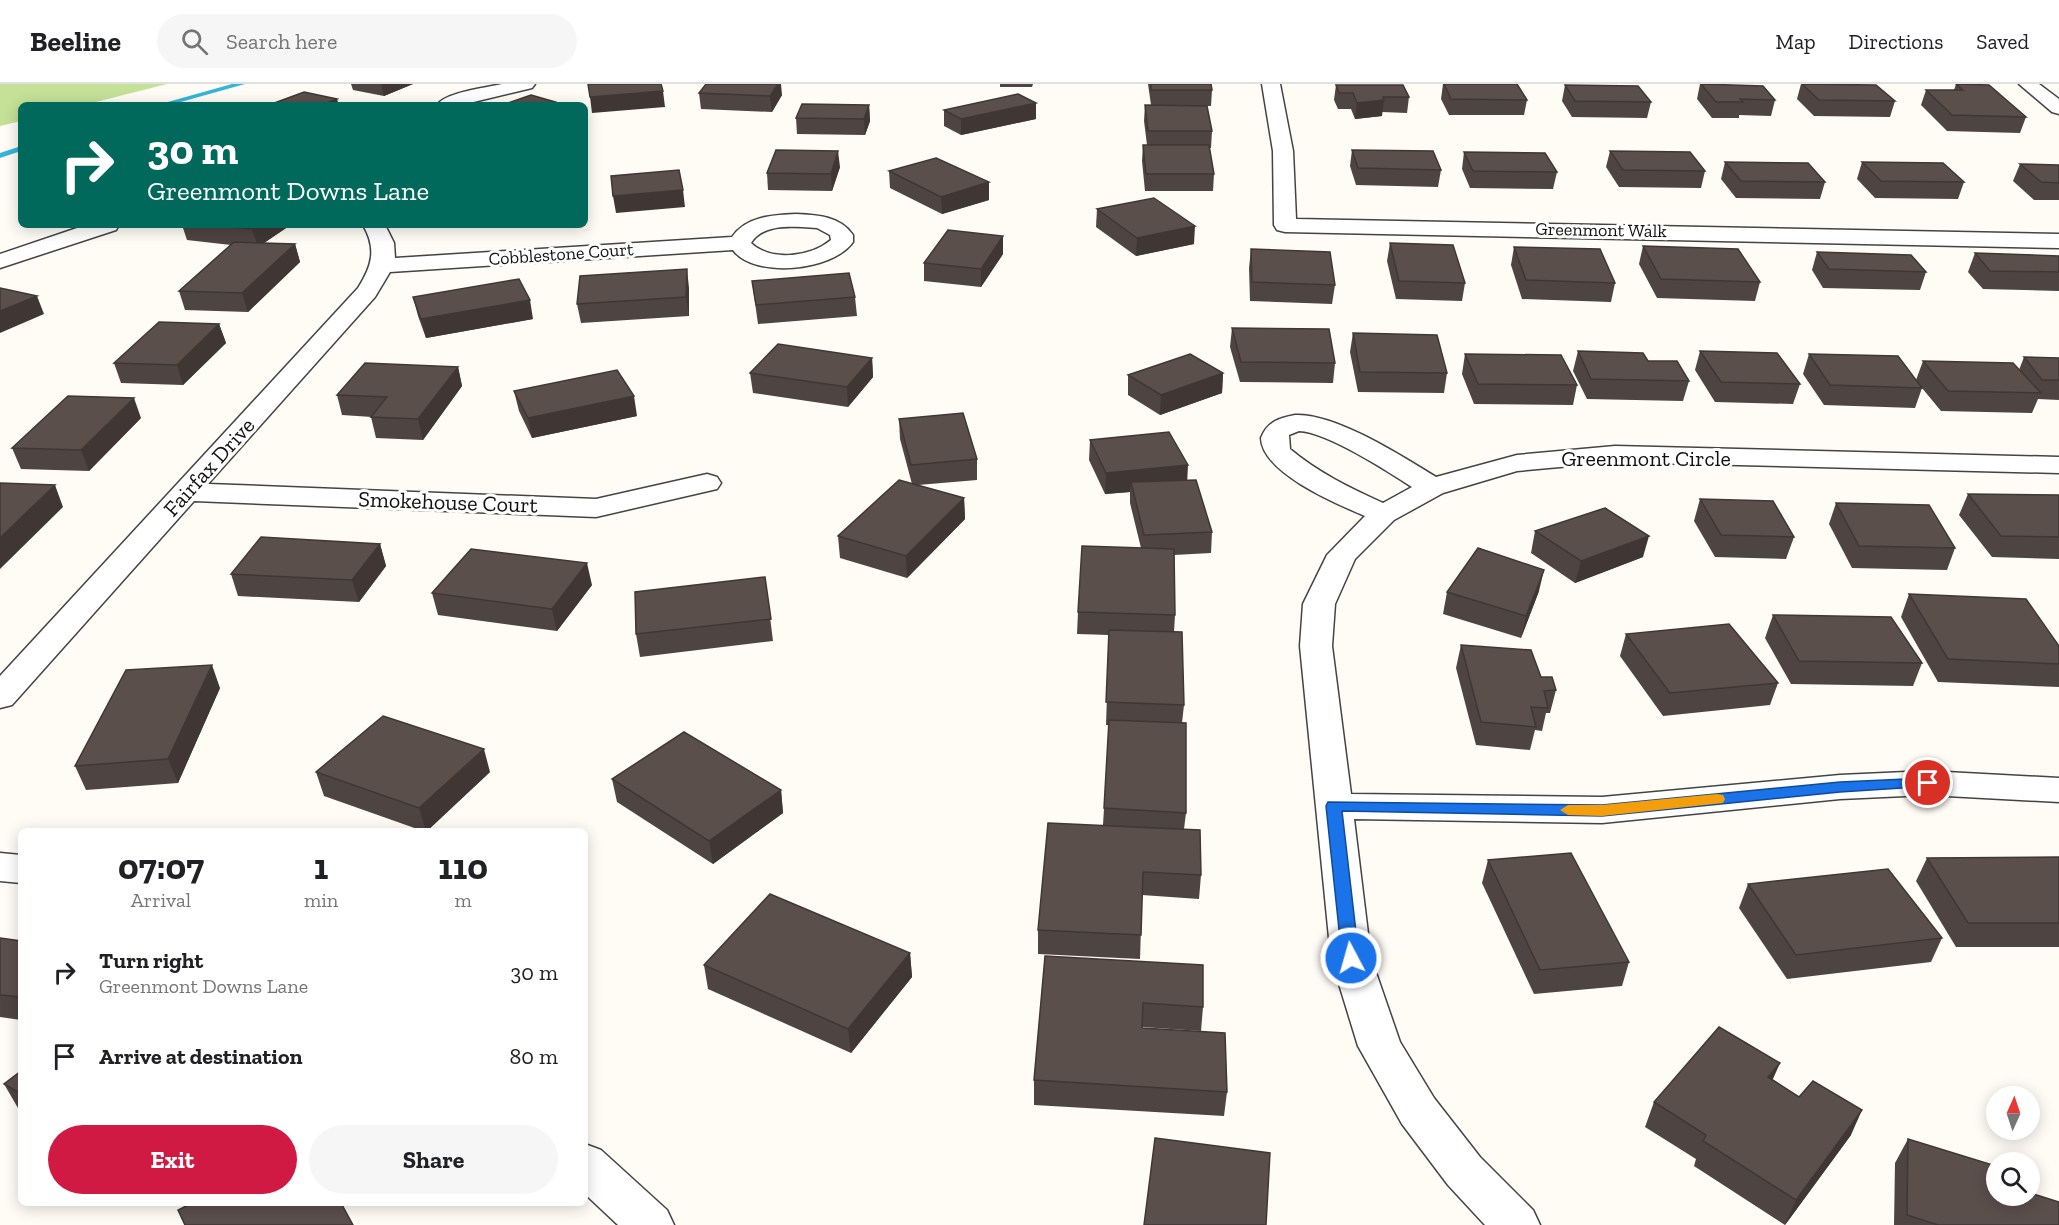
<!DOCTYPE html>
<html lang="en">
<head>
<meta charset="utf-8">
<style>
	:root { --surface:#fff; --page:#f6f6f6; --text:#202124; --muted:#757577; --line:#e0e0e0; --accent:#d01a43 }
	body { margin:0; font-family:"Zilla Slab",serif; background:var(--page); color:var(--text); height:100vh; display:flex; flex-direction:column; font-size:22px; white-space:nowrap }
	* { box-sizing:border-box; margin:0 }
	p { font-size:20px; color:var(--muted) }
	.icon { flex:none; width:33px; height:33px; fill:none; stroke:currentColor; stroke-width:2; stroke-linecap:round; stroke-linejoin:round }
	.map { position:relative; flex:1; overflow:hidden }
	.details { position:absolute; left:18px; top:744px; width:570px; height:378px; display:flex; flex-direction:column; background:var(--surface); border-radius:9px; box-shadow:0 3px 15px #0003 }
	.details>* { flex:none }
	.banner { position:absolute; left:18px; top:18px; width:570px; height:126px; border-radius:9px; box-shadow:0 3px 15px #0003; background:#00695c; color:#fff; overflow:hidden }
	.needle { width:39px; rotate:3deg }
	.buttons { position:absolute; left:1986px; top:1002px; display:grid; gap:12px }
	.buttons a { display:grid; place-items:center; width:54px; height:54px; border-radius:50%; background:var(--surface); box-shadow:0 3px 15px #0003; font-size:30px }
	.pin { position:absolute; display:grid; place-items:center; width:51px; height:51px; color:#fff; margin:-26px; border:3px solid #fff; border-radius:50%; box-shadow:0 2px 6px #0007 }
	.me { position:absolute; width:66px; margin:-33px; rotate:354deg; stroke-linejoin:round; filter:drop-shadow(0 0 4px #0008) }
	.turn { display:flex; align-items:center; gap:21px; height:126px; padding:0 30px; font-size:27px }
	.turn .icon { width:78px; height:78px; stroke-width:2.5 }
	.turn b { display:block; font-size:42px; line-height:51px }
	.eta { display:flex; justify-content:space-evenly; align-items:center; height:102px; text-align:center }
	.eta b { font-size:36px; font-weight:700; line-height:42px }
	.primary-button { display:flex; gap:12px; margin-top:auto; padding:12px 30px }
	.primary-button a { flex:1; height:69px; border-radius:36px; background:var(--accent); color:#fff; font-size:24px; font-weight:700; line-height:69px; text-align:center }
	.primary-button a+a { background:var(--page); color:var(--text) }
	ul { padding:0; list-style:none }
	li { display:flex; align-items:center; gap:18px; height:84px; padding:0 30px }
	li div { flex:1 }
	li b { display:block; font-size:22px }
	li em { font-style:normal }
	header { display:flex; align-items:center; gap:36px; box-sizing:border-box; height:84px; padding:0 30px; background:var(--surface); border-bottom:2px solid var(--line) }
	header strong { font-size:28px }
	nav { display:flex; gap:33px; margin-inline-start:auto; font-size:21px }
	.search { width:420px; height:54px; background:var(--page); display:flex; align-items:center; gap:15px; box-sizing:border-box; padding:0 21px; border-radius:33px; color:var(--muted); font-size:22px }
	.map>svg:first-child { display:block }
</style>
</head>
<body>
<header>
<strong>Beeline</strong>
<div class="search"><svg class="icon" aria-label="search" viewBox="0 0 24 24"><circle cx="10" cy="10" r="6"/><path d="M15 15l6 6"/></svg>Search here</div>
<nav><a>Map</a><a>Directions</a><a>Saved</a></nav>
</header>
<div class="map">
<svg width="2059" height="1141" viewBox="0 0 2059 1141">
	<rect width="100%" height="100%" fill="#fffbf5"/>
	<polygon fill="#c5e197" points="0,0 167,0 84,21 21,21 21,37 0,42"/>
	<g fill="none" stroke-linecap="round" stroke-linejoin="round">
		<g fill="#34b5da" fill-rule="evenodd">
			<polygon points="232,0 245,0 170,21 157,21"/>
			<polygon points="21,62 21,67 0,74 0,69"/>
		</g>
		<defs>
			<g id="minor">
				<path d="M502 0H535L532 4 461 21H437C446 8 485 4 502 0Z"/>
				<polygon points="1262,0 1280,0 1293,67 1296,135 2059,150 2059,164 1285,148 1277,146 1274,141 1273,67"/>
				<polygon points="2019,0 2039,0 2059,15 2059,30 2052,28"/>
				<path d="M796 130C817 131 840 132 853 151V158C833 187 754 195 733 166L390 188 375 213 208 400 596 415 707 390 717 393 721 399 717 405 596 433 194 417 12 621 0 624V592L358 204C372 182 377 165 363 141H385L394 159 395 174 732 153C746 132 773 131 796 130ZM802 143 817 144 830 151 831 156C811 173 771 178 751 159 761 142 785 142 802 143Z"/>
				<polygon points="86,141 119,141 116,146 0,184 0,170"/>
				<path d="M1295 331C1335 329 1402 372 1436 393L1517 371 1615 362 2059 373V389L1615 378 1517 387 1443 409 1394 436 1355 475 1335 520 1332 562 1351 710 1602 713 1840 691 1928 687 2059 694V718L1928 711 1840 715 1602 739 1354 735 1371 874 1400 958 1434 1014 1480 1073 1533 1126 1540 1141H1485L1448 1101 1402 1040 1358 962 1331 874 1300 562 1303 520 1327 471 1365 432C1337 420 1262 389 1261 354 1267 338 1279 334 1295 331ZM1299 347C1327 348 1387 387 1412 403L1383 419C1350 404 1317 388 1290 365L1289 351Z"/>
				<polygon points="0,769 21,771 21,799 0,797"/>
				<polygon points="585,1060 601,1066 667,1126 674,1141 618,1141 585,1110"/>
			</g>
		</defs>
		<use href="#minor" stroke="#444" stroke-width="3"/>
		<use href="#minor" fill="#fff" fill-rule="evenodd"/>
	</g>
	<g fill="#4e4441">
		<polygon points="351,0 413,0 384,12 353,6"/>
		<polygon points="1000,0 1033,0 1032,3 1000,3"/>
		<polygon points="1148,0 1211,0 1212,6 1211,22 1207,22 1212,47 1211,64 1209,64 1214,90 1213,107 1145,107 1142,77 1143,61 1147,61 1144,37 1145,21 1151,21"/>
		<polygon points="1443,0 1517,0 1527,16 1524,31 1449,31 1441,15"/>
		<polygon points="1700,0 1775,16 1771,32 1739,31 1739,34 1712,34 1697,15"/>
		<polygon points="1801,0 1895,17 1890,33 1814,32 1797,15"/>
		<polygon points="1956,0 2026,33 2020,49 1947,47 1921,21 1926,6 1954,6"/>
		<polygon points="1336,1 1409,13 1407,29 1382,28 1382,32 1355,35 1351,25 1338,25 1334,16"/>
		<polygon points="1565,1 1651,18 1647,34 1572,33 1562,17"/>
		<polygon points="699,9 782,11 772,28 701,25"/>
		<polygon points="869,21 870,37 865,51 797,50 796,34"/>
		<polygon points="944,26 1036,35 961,51 944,42"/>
		<polygon points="1352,66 1441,86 1438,103 1356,101 1350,82"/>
		<polygon points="1610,67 1705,87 1701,104 1619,103 1606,83"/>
		<polygon points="1464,68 1557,88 1553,105 1470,104 1462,85"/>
		<polygon points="1725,78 1825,98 1820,115 1736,114 1721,95"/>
		<polygon points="1862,78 1964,98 1958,115 1875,114 1857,95"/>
		<polygon points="2020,80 2059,81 2059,116 2034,116 2013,97"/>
		<polygon points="840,83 832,107 768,106 767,89"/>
		<polygon points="889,87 989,116 942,130 890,104"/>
		<polygon points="1097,125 1194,160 1136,172 1096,143"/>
		<polygon points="182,141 289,141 289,142 264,159 295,160 300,178 248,228 185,226 179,207 231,161 187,156"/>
		<polygon points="1003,152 1003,170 981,203 924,197 924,179"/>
		<polygon points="1390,159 1465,199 1462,217 1396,215 1387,177"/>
		<polygon points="1643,162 1760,198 1755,217 1657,214 1639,180"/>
		<polygon points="1514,163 1615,199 1611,218 1522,215 1511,181"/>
		<polygon points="1251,165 1335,201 1332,220 1250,217 1249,184"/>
		<polygon points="1817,168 1926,188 1920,206 1823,204 1812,186"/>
		<polygon points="1975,169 2059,172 2059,207 1983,205 1968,188"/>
		<polygon points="752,197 855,213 857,232 758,240"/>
		<polygon points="689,204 689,232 581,239 577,220"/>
		<polygon points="413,213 533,235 426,254 418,232"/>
		<polygon points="219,240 226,259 183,301 121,299 114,279"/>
		<polygon points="1232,244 1335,279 1333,299 1240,298 1230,263"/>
		<polygon points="1353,249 1447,289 1444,309 1358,308 1350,268"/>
		<polygon points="1578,267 1689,297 1683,317 1587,315 1573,287"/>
		<polygon points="1700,267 1800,300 1793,320 1715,318 1695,286"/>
		<polygon points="1465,270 1577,301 1573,321 1474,320 1462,290"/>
		<polygon points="1809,270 1916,296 1923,277 2019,286 2024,273 2059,274 2059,316 2038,315 2032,329 1941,327 1922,304 1915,324 1824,321 1803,290"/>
		<polygon points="872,274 873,293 848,323 753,309 750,289"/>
		<polygon points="458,283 462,302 423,356 376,354 371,333 372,333 342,331 337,311"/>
		<polygon points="1223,289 1222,309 1160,331 1128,311 1128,291"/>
		<polygon points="514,307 637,332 532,354 519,327"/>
		<polygon points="141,334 89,387 21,385 12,364"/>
		<polygon points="899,335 977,375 977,396 918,401 964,414 965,435 907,494 840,474 838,452 912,400 900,355"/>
		<polygon points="1090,356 1187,396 1212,448 1211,469 1174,471 1175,531 1174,548 1184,621 1182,639 1186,729 1184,745 1201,791 1199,815 1142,811 1140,875 1038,870 1038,846 1103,741 1109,641 1106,641 1109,551 1077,550 1078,528 1141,464 1130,419 1130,408 1105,410 1089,376"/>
		<polygon points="1968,410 2059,411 2059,475 1992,473 1959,431"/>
		<polygon points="1700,415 1794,453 1786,475 1715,473 1694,437"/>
		<polygon points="1836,419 1955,464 1947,486 1852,484 1829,440"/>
		<polygon points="1535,447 1643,473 1575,499 1531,469"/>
		<polygon points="380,460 386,482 359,518 238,512 231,490"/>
		<polygon points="765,493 773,557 640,573 636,550"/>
		<polygon points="592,501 557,547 438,531 432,509"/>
		<polygon points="1539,507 1521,554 1443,530 1447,508"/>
		<polygon points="1909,510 2059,562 2059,603 1938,598 1901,533"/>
		<polygon points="1773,531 1922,579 1913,602 1791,600 1765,554"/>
		<polygon points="1626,550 1778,599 1770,621 1663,632 1620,572"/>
		<polygon points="1461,561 1541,593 1556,606 1550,629 1546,629 1542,647 1535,646 1530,666 1476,661 1456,584"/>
		<polygon points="220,604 178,699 86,706 75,682"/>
		<polygon points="316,688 490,688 427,747 423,747 324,712"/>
		<polygon points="612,695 781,706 783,729 713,780 617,718"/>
		<polygon points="2059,773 2059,863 1956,863 1916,797 1927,774"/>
		<polygon points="1488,776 1629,878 1622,902 1534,910 1482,799"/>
		<polygon points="1748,800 1942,854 1931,878 1787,895 1739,824"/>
		<polygon points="0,854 21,857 21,936 0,933"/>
		<polygon points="910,869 912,893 851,969 708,905 704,881"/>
		<polygon points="1045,872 1203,923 1201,947 1142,943 1142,944 1227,1008 1224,1032 1034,1021 1034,996"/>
		<polygon points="21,987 21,1026 18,1024 4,1000"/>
		<polygon points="1773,996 1851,1051 1785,1141 1694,1082 1696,1075 1645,1043 1654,1018"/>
		<polygon points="1908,1055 1996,1112 2059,1141 1894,1141 1895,1079"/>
	</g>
	<g fill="#403735">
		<polygon points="381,0 413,0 384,12"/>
		<polygon points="778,0 781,0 782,11 772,28 770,12"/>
		<polygon points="663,7 665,23 592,29 590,13"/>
		<polygon points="337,15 339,21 322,21"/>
		<polygon points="1384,16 1382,32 1355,35 1357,19"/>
		<polygon points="1036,19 1036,35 961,51 961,35"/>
		<polygon points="869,21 870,37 865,51 864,35"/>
		<polygon points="838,67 840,83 832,107 831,90"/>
		<polygon points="989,98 989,116 942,130 941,113"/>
		<polygon points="683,106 685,123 616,129 613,112"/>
		<polygon points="259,141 289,141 289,142 258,163 252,145"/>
		<polygon points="1195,142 1194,160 1136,172 1137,154"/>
		<polygon points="1003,152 1003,170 981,203 981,185"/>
		<polygon points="295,160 300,178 248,228 242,209"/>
		<polygon points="687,185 689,204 689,232 686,213"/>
		<polygon points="37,212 44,230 0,249 0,227"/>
		<polygon points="530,216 533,235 426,254 421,235"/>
		<polygon points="219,240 226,259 183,301 177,281"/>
		<polygon points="872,274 873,293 848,323 847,303"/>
		<polygon points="458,283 462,302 423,356 418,335"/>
		<polygon points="1223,289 1222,309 1160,331 1161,311"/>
		<polygon points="634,312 637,332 532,354 528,334"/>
		<polygon points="134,314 141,334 89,387 81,366"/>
		<polygon points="1188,381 1187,401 1131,398 1130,408 1105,410 1106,389"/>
		<polygon points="55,401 63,423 0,485 0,454"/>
		<polygon points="964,414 965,435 907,494 906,472"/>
		<polygon points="1649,452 1643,473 1575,499 1581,477"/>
		<polygon points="380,460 386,482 359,518 352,496"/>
		<polygon points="587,479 592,501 557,547 552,525"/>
		<polygon points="1544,486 1539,507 1521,554 1526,532"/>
		<polygon points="212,581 220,604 178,699 168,675"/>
		<polygon points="484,665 490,688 427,747 426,747 419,724"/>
		<polygon points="781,706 783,729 713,780 709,757"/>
		<polygon points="910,869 912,893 851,969 848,945"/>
		<polygon points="1780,979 1769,1004 1768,993"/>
		<polygon points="1862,1026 1851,1051 1785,1141 1796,1116"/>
	</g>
	<g fill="#5b4f4c" stroke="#403735" stroke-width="1.5">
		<polygon points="588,0 661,0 663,7 590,13"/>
		<polygon points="706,0 778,0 770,12 699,9"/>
		<polygon points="1151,0 1211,0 1212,6 1151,6"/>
		<polygon points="1444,0 1517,0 1527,16 1451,15"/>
		<polygon points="1701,0 1763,2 1775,16 1740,15 1743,18 1716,18"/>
		<polygon points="1802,0 1876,1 1895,17 1819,16"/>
		<polygon points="1956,0 1989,1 2026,33 1952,31 1926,6 1963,6"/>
		<polygon points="1336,1 1403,1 1409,13 1383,13 1384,16 1357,19 1353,9 1339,9"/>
		<polygon points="1565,1 1638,2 1651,18 1575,17"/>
		<polygon points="304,8 337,15 322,21 269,21"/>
		<polygon points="1018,10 1036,19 961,35 944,26"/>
		<polygon points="531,11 555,18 548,21 502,21"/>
		<polygon points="802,20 869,21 864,35 796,34"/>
		<polygon points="1145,21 1207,22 1212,47 1148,47"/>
		<polygon points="1143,61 1209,61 1214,90 1146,90"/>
		<polygon points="776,66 838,67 831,90 767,89"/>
		<polygon points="1352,66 1433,67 1441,86 1358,84"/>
		<polygon points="1610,67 1690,68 1705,87 1623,86"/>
		<polygon points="1464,68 1545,69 1557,88 1473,87"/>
		<polygon points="936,74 989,98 941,113 889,87"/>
		<polygon points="1725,78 1808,79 1825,98 1741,97"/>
		<polygon points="1862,78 1943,79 1964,98 1881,97"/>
		<polygon points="2020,80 2059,81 2059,99 2041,98"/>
		<polygon points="679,86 683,106 613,112 611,92"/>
		<polygon points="1154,114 1195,142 1137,154 1097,125"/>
		<polygon points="207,141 259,141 252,145"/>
		<polygon points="948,146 1003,152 981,185 924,179"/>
		<polygon points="234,158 295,160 242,209 179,207"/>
		<polygon points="1390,159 1453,161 1465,199 1399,197"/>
		<polygon points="1643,162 1738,165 1760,198 1661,195"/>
		<polygon points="1514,163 1600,165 1615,199 1526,196"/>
		<polygon points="1251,165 1330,168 1335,201 1252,198"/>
		<polygon points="1817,168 1911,171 1926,188 1829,185"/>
		<polygon points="1975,169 2059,172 2059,188 1990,187"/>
		<polygon points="687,185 686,213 577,220 580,192"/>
		<polygon points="849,189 855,213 756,221 752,197"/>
		<polygon points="519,195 530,216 421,235 413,213"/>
		<polygon points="0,204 37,212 0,227"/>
		<polygon points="159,238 219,240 177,281 114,279"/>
		<polygon points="1232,244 1329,245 1335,279 1241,278"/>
		<polygon points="1353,249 1437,251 1447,289 1360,288"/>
		<polygon points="778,260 872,274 847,303 750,289"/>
		<polygon points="1578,267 1643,269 1648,277 1677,277 1689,297 1591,295"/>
		<polygon points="1700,267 1777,269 1800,300 1721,298"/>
		<polygon points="1190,270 1223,289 1161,311 1128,291"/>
		<polygon points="1465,270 1561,271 1577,301 1478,300"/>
		<polygon points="1809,270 1898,272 1922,304 1830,301"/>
		<polygon points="2024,273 2059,274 2059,296 2042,296"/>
		<polygon points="1923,277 2013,279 2041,309 1948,307"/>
		<polygon points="365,279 458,283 418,335 371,333 387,313 337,311"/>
		<polygon points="617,286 634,312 528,334 514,307"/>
		<polygon points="68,312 134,314 81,366 12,364"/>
		<polygon points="963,329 977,375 911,381 899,335"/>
		<polygon points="1169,348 1188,381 1106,389 1090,356"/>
		<polygon points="899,396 964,414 906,472 838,452"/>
		<polygon points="1196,396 1212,448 1144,451 1131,398"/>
		<polygon points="0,399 55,401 0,454"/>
		<polygon points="1968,410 2059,411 2059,453 2001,452"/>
		<polygon points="1700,415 1773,417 1794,453 1721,451"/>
		<polygon points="1836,419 1929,421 1955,464 1859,462"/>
		<polygon points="1605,424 1649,452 1581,477 1535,447"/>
		<polygon points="261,453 380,460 352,496 231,490"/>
		<polygon points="1082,462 1174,465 1175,531 1078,528"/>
		<polygon points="1478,464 1544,486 1526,532 1447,508"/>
		<polygon points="471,465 587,479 552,525 432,509"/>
		<polygon points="765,493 771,535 636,550 635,508"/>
		<polygon points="1909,510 2026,515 2059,562 2059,580 1948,575"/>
		<polygon points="1773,531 1891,533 1922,579 1799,577"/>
		<polygon points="1729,540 1778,599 1670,609 1626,550"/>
		<polygon points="1109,546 1182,548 1184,621 1106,618"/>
		<polygon points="1461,561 1531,566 1541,593 1552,593 1556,606 1544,607 1548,624 1531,623 1536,643 1481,638"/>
		<polygon points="212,581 168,675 75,682 126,586"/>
		<polygon points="383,632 484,665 419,724 316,688"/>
		<polygon points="1109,636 1186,639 1186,729 1104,724"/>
		<polygon points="684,648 781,706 709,757 612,695"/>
		<polygon points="1048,739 1200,746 1201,791 1143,788 1141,851 1038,846"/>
		<polygon points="1571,769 1629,878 1540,886 1488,776"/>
		<polygon points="2059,773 2059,839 1968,839 1927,774"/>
		<polygon points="1888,785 1942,854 1796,871 1748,800"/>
		<polygon points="770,810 910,869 848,945 704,881"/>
		<polygon points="0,854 21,857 21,913 0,911"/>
		<polygon points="1045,872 1203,881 1203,923 1143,919 1142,944 1225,949 1227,1008 1034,996"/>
		<polygon points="1719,943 1780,979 1768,993 1799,1013 1813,997 1862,1026 1796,1116 1703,1057 1706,1051 1654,1018"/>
		<polygon points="21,987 21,1010 4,1000"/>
		<polygon points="1155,1054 1270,1069 1266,1141 1144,1141"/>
		<polygon points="1908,1055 1996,1082 1996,1112 2030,1112 2030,1109 2059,1118 2059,1141 1938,1141 1907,1131"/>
		<polygon points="192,1119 341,1119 353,1141 185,1141 178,1126"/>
	</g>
	<polygon fill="#1a73e8" stroke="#114b97" stroke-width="1.5" points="1928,694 1935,699 1933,702 1840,708 1602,732 1342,727 1359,874 1357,879 1351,881 1345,879 1342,874 1326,722 1328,718 1602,721 1840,698"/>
	<polygon fill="#f59e0b" points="1717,710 1723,711 1725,715 1723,719 1602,732 1568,731 1560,726 1568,721 1602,721"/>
	<g text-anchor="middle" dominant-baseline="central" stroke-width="6" stroke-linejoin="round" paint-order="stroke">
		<g font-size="18" fill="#111" stroke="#fff">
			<text transform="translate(1601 146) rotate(1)">Greenmont Walk</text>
			<text transform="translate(561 170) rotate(-4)">Cobblestone Court</text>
		</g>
		<g font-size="22" fill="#111" stroke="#fff">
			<text x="1646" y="374">Greenmont Circle</text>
			<text transform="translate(209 383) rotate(-48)">Fairfax Drive</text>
			<text transform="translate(448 418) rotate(2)">Smokehouse Court</text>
		</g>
	</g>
</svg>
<div class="buttons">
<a><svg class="needle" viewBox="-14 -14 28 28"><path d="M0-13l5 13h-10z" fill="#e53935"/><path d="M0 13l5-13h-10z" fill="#757577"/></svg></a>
<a><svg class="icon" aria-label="search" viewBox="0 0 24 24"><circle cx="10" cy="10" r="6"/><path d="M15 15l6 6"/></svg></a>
</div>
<div class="pin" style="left:1928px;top:699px;background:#d93025"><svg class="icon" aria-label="arrive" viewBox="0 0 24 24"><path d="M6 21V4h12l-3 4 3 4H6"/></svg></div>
<svg class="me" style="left:1351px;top:874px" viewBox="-20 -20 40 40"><circle r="17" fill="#1a73e8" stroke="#fff" stroke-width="3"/><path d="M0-11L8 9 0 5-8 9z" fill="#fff"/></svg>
<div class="banner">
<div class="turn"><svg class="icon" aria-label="right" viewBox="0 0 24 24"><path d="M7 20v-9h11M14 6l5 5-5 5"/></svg><div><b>30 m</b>Greenmont Downs Lane</div></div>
</div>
<section class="details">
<div class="eta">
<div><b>07:07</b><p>Arrival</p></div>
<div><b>1</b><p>min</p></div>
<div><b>110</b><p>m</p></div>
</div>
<ul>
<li><svg class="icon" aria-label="right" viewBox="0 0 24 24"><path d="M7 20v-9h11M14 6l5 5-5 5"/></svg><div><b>Turn right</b><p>Greenmont Downs Lane</p></div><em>30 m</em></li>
<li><svg class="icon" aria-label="arrive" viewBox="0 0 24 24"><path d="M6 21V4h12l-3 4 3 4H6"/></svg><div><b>Arrive at destination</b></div><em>80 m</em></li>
</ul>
<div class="primary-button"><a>Exit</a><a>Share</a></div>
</section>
</div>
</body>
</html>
